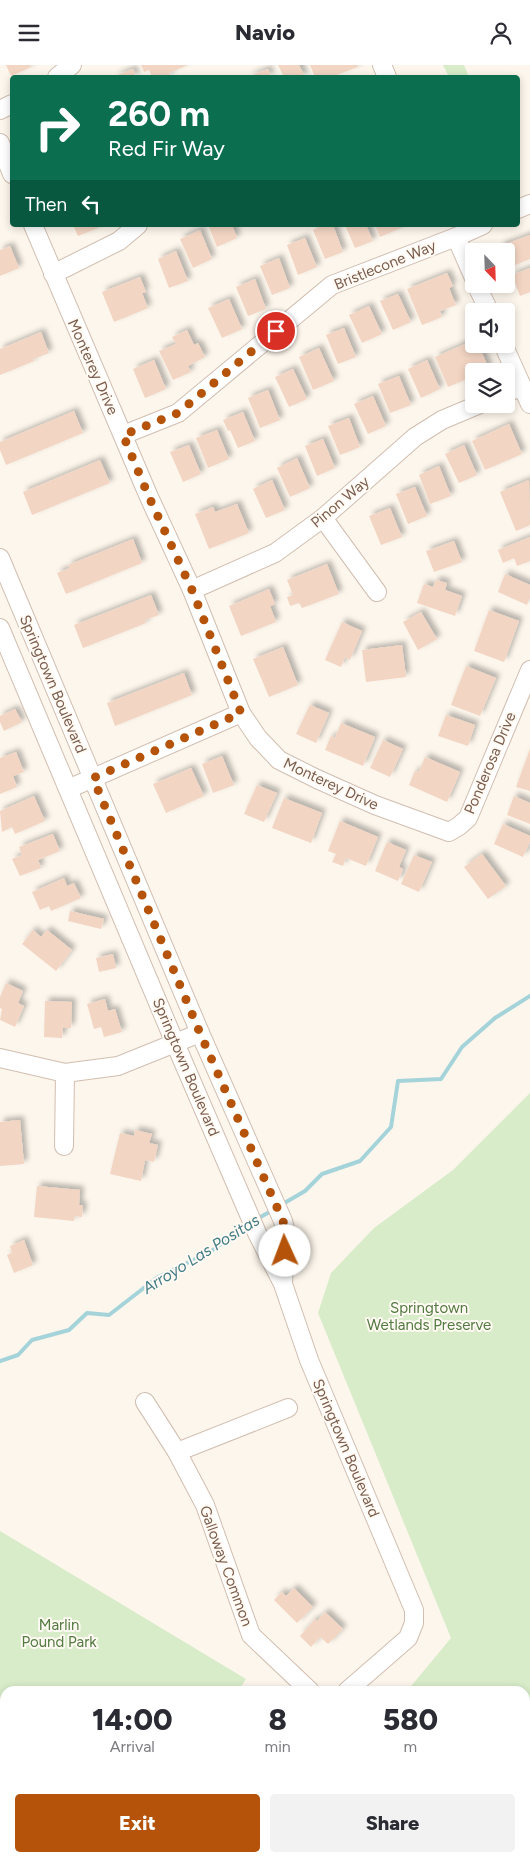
<!DOCTYPE html>
<html lang="en">
<head>
<meta charset="utf-8">
<style>
	:root { --surface:#fff; --page:#f2f2f3; --text:#2b2b33; --muted:#7c7c81; --accent:#b45309 }
	body { margin:0; font-family:Figtree,sans-serif; background:var(--page); color:var(--text); height:100vh; display:flex; flex-direction:column; font-size:19px; white-space:nowrap }
	* { box-sizing:border-box; margin:0 }
	p { font-size:16px; color:var(--muted) }
	.icon { flex:none; width:28px; height:28px; fill:none; stroke:currentColor; stroke-width:2; stroke-linecap:round; stroke-linejoin:round }
	.map { position:relative; flex:1; overflow:hidden }
	.panel { position:absolute; left:0px; top:1621px; width:530px; height:176px; display:flex; flex-direction:column; background:var(--surface); border-radius:15px 15px 0 0; box-shadow:0 2px 8px #0003 }
	.panel>* { flex:none }
	.guide { position:absolute; left:10px; top:10px; width:510px; height:152px; border-radius:5px; box-shadow:0 2px 8px #0003; background:#0b6e4f; color:#fff; overflow:hidden }
	.needle { width:32px; rotate:157deg }
	.tools { position:absolute; left:465px; top:178px; display:grid; gap:10px }
	.tools a { display:grid; place-items:center; width:50px; height:50px; border-radius:5px; background:var(--surface); box-shadow:0 2px 8px #0003; font-size:25px }
	.pin { position:absolute; display:grid; place-items:center; width:42px; height:42px; color:#fff; margin:-21px; border:2px solid #fff; border-radius:50%; box-shadow:0 1px 5px #0007 }
	.me { position:absolute; width:55px; margin:-28px; rotate:358deg; stroke-linejoin:round; filter:drop-shadow(0 0 4px #0008) }
	.turn { display:flex; align-items:center; gap:18px; height:105px; padding:0 15px; font-size:22px }
	.turn .icon { width:65px; height:65px; stroke-width:2.5 }
	.turn b { display:block; font-size:35px; line-height:42px }
	.then { display:flex; align-items:center; height:48px; padding:0 15px; background:#0003; gap:10px; font-size:19px }
	.eta { display:flex; justify-content:space-evenly; align-items:center; height:85px; text-align:center }
	.eta b { font-size:30px; font-weight:800; line-height:35px }
	.cta { display:flex; gap:10px; margin-top:auto; padding:10px 15px }
	.cta a { flex:1; height:58px; border-radius:5px; background:var(--accent); color:#fff; font-size:20px; font-weight:800; line-height:58px; text-align:center }
	.cta a+a { background:var(--page); color:var(--text) }
	header { display:flex; justify-content:space-between; align-items:center; height:65px; padding:0 15px; background:var(--surface); font-size:22px; font-weight:800 }
	.map>svg:first-child { display:block }
</style>
</head>
<body>
<header><svg class="icon" aria-label="menu" viewBox="0 0 24 24"><path d="M4 6h16M4 12h16M4 18h16"/></svg>Navio<svg class="icon" aria-label="person" viewBox="0 0 24 24"><circle cx="12" cy="8" r="4"/><path d="M4 21q1-7 8-7t8 7"/></svg></header>
<div class="map">
<svg width="530" height="1797" viewBox="0 0 530 1797">
	<defs>
		<filter id="shadow"><feDropShadow dx="4" dy="-4" stdDeviation="2.5" flood-color="#0004"/></filter>
	</defs>
	<rect width="100%" height="100%" fill="#fdf6ec"/>
	<g fill="#d8ecc9">
		<polygon points="443,0 464,0 469,12 449,12"/>
		<polygon points="530,1028 530,1797 462,1797 457,1793 525,1792 525,1626 407,1626 451,1573 318,1248 331,1208 374,1163 453,1105"/>
		<polygon points="0,1466 246,1614 238,1626 5,1626 5,1792 137,1793 134,1797 0,1797"/>
	</g>
	<g fill="none" stroke-linecap="round" stroke-linejoin="round">
		<g stroke="#a5d3da" stroke-width="4">
			<polyline points="281,1140 305,1126 322,1109 360,1096 391,1062 398,1016 441,1014 462,982 495,953 530,931"/>
			<polyline points="257,1154 273,1145"/>
			<polyline points="0,1296 18,1290 32,1275 69,1265 87,1248 109,1250 158,1212 210,1187 247,1160"/>
		</g>
	</g>
	<g fill="#f3d5c3" filter="url(#shadow)">
		<polygon points="6,0 30,0 31,2 11,11"/>
		<polygon points="141,0 188,0 169,8 170,12 152,12 149,5 144,7"/>
		<polygon points="278,0 299,0 305,12 284,12"/>
		<polygon points="310,0 357,0 358,2 331,12 315,12"/>
		<polygon points="133,4 136,12 113,12"/>
		<polygon points="268,4 271,12 247,12"/>
		<polygon points="73,160 97,160 98,163 78,171"/>
		<polygon points="208,160 232,160 237,173 217,182"/>
		<polygon points="325,160 333,160 343,187 325,194 313,165"/>
		<polygon points="345,160 366,160 373,176 355,183"/>
		<polygon points="375,160 400,160 401,163 380,172"/>
		<polygon points="200,165 212,194 193,203 180,174"/>
		<polygon points="530,170 530,194 508,203 506,198 506,186 502,186 500,181"/>
		<polygon points="305,173 317,202 298,210 287,180"/>
		<polygon points="10,181 19,203 0,211 0,185"/>
		<polygon points="176,186 188,216 169,223 158,194"/>
		<polygon points="279,193 290,223 272,230 260,201"/>
		<polygon points="530,203 530,227 520,231 512,210"/>
		<polygon points="447,208 453,221 449,223 456,240 440,246 442,252 422,260 407,224"/>
		<polygon points="140,212 146,227 142,228 148,243 114,257 102,227"/>
		<polygon points="255,214 266,244 248,251 236,222"/>
		<polygon points="398,229 411,257 393,265 380,236"/>
		<polygon points="229,234 242,264 222,273 208,243"/>
		<polygon points="369,241 382,269 362,278 349,250"/>
		<polygon points="344,263 356,292 338,299 326,270"/>
		<polygon points="187,265 194,280 198,278 205,292 188,301 191,307 173,315 159,286 176,279 172,272"/>
		<polygon points="41,267 49,288 33,294 34,296 0,310 0,284"/>
		<polygon points="474,275 474,279 478,279 489,304 484,306 474,306 474,311 448,322 435,292"/>
		<polygon points="319,283 334,316 313,325 299,292"/>
		<polygon points="154,295 166,324 145,333 133,304"/>
		<polygon points="427,295 440,324 421,333 408,304"/>
		<polygon points="293,304 307,334 289,342 275,312"/>
		<polygon points="399,311 411,340 390,348 378,319"/>
		<polygon points="268,325 280,355 260,363 248,333"/>
		<polygon points="373,331 386,361 368,369 354,339"/>
		<polygon points="74,346 83,368 6,400 0,385 0,377"/>
		<polygon points="243,347 255,376 238,383 230,365 228,366 223,355"/>
		<polygon points="349,353 360,382 340,390 328,361"/>
		<polygon points="509,359 522,389 485,405 472,376"/>
		<polygon points="217,365 229,394 208,403 196,373"/>
		<polygon points="323,374 335,403 317,411 305,381"/>
		<polygon points="189,380 201,409 183,417 170,387"/>
		<polygon points="464,380 477,410 459,418 445,389"/>
		<polygon points="297,393 310,423 290,432 277,403"/>
		<polygon points="100,395 110,418 32,450 23,427"/>
		<polygon points="439,401 451,431 430,439 419,410"/>
		<polygon points="272,415 285,445 266,453 253,424"/>
		<polygon points="529,415 530,460 516,466 500,427"/>
		<polygon points="415,422 427,451 408,459 396,429"/>
		<polygon points="237,439 249,468 209,484 195,449 213,442 215,447"/>
		<polygon points="390,443 402,472 381,480 369,451"/>
		<polygon points="530,472 530,496 517,501 514,493 503,498 498,485"/>
		<polygon points="133,474 142,498 66,529 57,508 70,503 68,500"/>
		<polygon points="454,476 462,497 434,507 426,486"/>
		<polygon points="327,499 339,529 302,543 299,538 290,541 287,532 293,530 287,515"/>
		<polygon points="505,509 530,520 530,532 527,540 498,527"/>
		<polygon points="436,515 447,518 445,525 462,531 455,551 417,538 424,519 433,522"/>
		<polygon points="269,524 275,539 270,541 276,557 241,571 229,541"/>
		<polygon points="151,530 159,550 145,555 146,558 83,583 74,560"/>
		<polygon points="489,545 519,556 504,597 474,586"/>
		<polygon points="421,547 437,574 418,585 403,557"/>
		<polygon points="342,557 362,566 350,595 345,592 341,602 325,595"/>
		<polygon points="402,580 406,612 366,617 362,585"/>
		<polygon points="283,582 298,620 269,632 253,594"/>
		<polygon points="466,601 496,613 480,651 451,640"/>
		<polygon points="184,608 192,630 115,661 107,638"/>
		<polygon points="310,640 329,648 316,678 296,669"/>
		<polygon points="15,644 22,657 4,666 0,657 0,651"/>
		<polygon points="446,650 475,660 468,681 438,671"/>
		<polygon points="341,658 375,672 363,701 325,685 331,671 335,673"/>
		<polygon points="383,675 403,684 390,712 370,703"/>
		<polygon points="530,684 530,726 516,722"/>
		<polygon points="16,687 24,707 13,711 17,722 0,729 0,693"/>
		<polygon points="222,691 234,720 213,728 202,699"/>
		<polygon points="425,692 460,707 447,737 409,720 415,706 419,707"/>
		<polygon points="191,703 204,731 166,748 153,719"/>
		<polygon points="257,720 277,728 264,757 244,749"/>
		<polygon points="34,731 45,756 15,769 12,762 2,767 0,746"/>
		<polygon points="514,731 530,738 530,759 507,750"/>
		<polygon points="284,733 322,748 311,778 272,763"/>
		<polygon points="340,756 378,772 366,801 346,793 343,801 332,797 336,789 328,786"/>
		<polygon points="503,759 530,771 530,777 523,792 494,779"/>
		<polygon points="53,769 60,786 38,795 41,803 20,811 12,794 22,790 19,782"/>
		<polygon points="387,777 406,785 399,802 403,804 398,816 375,806"/>
		<polygon points="482,789 506,821 488,834 464,802"/>
		<polygon points="414,790 432,797 419,827 401,819"/>
		<polygon points="64,813 67,821 74,818 81,833 51,846 49,841 40,845 32,827"/>
		<polygon points="70,846 104,854 101,864 68,856"/>
		<polygon points="33,865 41,872 47,865 72,885 56,906 22,879"/>
		<polygon points="113,889 116,903 99,907 96,893"/>
		<polygon points="6,918 23,926 18,938 24,941 15,962 0,955 2,944 0,943 0,932"/>
		<polygon points="105,934 108,946 115,944 122,967 104,972 101,962 94,964 87,939"/>
		<polygon points="45,936 72,937 71,963 63,963 62,973 44,972"/>
		<polygon points="20,1055 24,1099 0,1101 0,1057"/>
		<polygon points="135,1065 152,1069 149,1078 158,1080 154,1097 145,1095 141,1116 110,1109 120,1068 134,1071"/>
		<polygon points="37,1121 80,1125 79,1140 83,1140 82,1152 74,1151 74,1156 34,1152"/>
		<polygon points="24,1175 33,1200 14,1208 7,1190 12,1188 10,1181"/>
		<polygon points="294,1523 313,1542 297,1558 274,1535 282,1527 286,1531"/>
		<polygon points="325,1547 343,1564 328,1579 320,1572 311,1582 300,1571 315,1554 317,1556"/>
		<polygon points="156,1792 184,1792 182,1797 157,1797 154,1795"/>
	</g>
	<g fill="none" stroke-linecap="round" stroke-linejoin="round">
		<defs>
			<g id="minor">
				<polyline points="382,0 387,12"/>
				<polyline points="57,12 72,0"/>
				<polyline points="0,45 12,39"/>
				<polyline points="0,78 12,109"/>
				<polyline points="518,144 530,139"/>
				<polyline points="33,160 149,432 192,525 241,648 258,673 279,695 317,714 375,740 449,767 459,761 468,753 530,605"/>
				<polyline points="456,172 474,213"/>
				<polyline points="53,209 119,176 138,160"/>
				<polyline points="476,219 489,246"/>
				<polyline points="503,279 530,339"/>
				<polyline points="506,328 522,321"/>
				<polyline points="123,370 178,348 332,220 456,172 483,160"/>
				<polyline points="323,453 377,527"/>
				<polyline points="0,493 200,968 283,1156 286,1169 283,1218"/>
				<polyline points="192,525 275,488 323,453 415,372 442,355 480,339"/>
				<polyline points="0,563 175,978 257,1168 283,1219 309,1295 414,1545 414,1558 408,1573 347,1626"/>
				<polyline points="68,724 241,648"/>
				<polyline points="0,993 65,1008 118,1001 200,968"/>
				<polyline points="64,1081 65,1008"/>
				<polyline points="145,1337 177,1387 205,1440 251,1570 310,1626"/>
				<polyline points="177,1387 288,1343"/>
				<polyline points="324,1792 330,1797"/>
				<polyline points="234,1797 236,1792"/>
			</g>
		</defs>
		<use href="#minor" stroke="#d1beb0" stroke-width="20"/>
		<use href="#minor" stroke="#fff" stroke-width="18"/>
	</g>
	<g fill="none" stroke-linecap="round" stroke-linejoin="round">
		<polyline stroke="#b45309" stroke-width="9" stroke-dasharray="0 16.2" points="276,266 178,348 123,370 149,432 192,525 241,648 93,713 200,968 283,1156 286,1169 285,1186"/>
	</g>
	<g text-anchor="middle" dominant-baseline="central" stroke-width="4" stroke-linejoin="round" paint-order="stroke">
		<g font-size="15" fill="#7a5c4d" stroke="#fffaf3">
			<text transform="translate(385 200) rotate(-22)">Bristlecone Way</text>
			<text transform="translate(93 302) rotate(66)">Monterey Drive</text>
			<text transform="translate(340 437) rotate(-40)">Pinon Way</text>
			<text transform="translate(53 619) rotate(67)">Springtown Boulevard</text>
			<text transform="translate(490 698) rotate(-67)">Ponderosa Drive</text>
			<text transform="translate(331 719) rotate(25)">Monterey Drive</text>
			<text transform="translate(186 1002) rotate(67)">Springtown Boulevard</text>
			<text transform="translate(346 1383) rotate(67)">Springtown Boulevard</text>
			<text transform="translate(226 1501) rotate(70)">Galloway Common</text>
		</g>
		<g font-size="15" fill="#537a41" stroke="#fffaf3">
			<text x="429" y="1243">Springtown<tspan x="429" dy="17">Wetlands Preserve</tspan></text>
			<text x="59" y="1560">Marlin<tspan x="59" dy="17">Pound Park</tspan></text>
		</g>
		<g font-size="16" font-style="italic" fill="#437c86" stroke="#fffaf3">
			<text transform="translate(201 1189) rotate(-32)">Arroyo Las Positas</text>
		</g>
	</g>
</svg>
<div class="tools">
<a><svg class="needle" viewBox="-14 -14 28 28"><path d="M0-13l5 13h-10z" fill="#e53935"/><path d="M0 13l5-13h-10z" fill="#7c7c81"/></svg></a>
<a><svg class="icon" aria-label="sound" viewBox="0 0 24 24"><path d="M4 9h4l5-4v14l-5-4H4zM17 9q2 3 0 6"/></svg></a>
<a><svg class="icon" aria-label="layers" viewBox="0 0 24 24"><path d="M12 4l9 5-9 5-9-5zM3 14l9 5 9-5"/></svg></a>
</div>
<div class="pin" style="left:276px;top:266px;background:#d93025"><svg class="icon" aria-label="arrive" viewBox="0 0 24 24"><path d="M6 21V4h12l-3 4 3 4H6"/></svg></div>
<svg class="me" style="left:285px;top:1186px" viewBox="-20 -20 40 40"><circle r="19" fill="#fff"/><path d="M0-13L10 11 0 6-10 11z" fill="#b45309"/></svg>
<div class="guide">
<div class="turn"><svg class="icon" aria-label="right" viewBox="0 0 24 24"><path d="M7 20v-9h11M14 6l5 5-5 5"/></svg><div><b>260 m</b>Red Fir Way</div></div>
<div class="then">Then<svg class="icon" aria-label="left" viewBox="0 0 24 24"><path d="M17 20v-9H6M10 6l-5 5 5 5"/></svg></div>
</div>
<section class="panel">
<div class="eta">
<div><b>14:00</b><p>Arrival</p></div>
<div><b>8</b><p>min</p></div>
<div><b>580</b><p>m</p></div>
</div>
<div class="cta"><a>Exit</a><a>Share</a></div>
</section>
</div>
</body>
</html>
